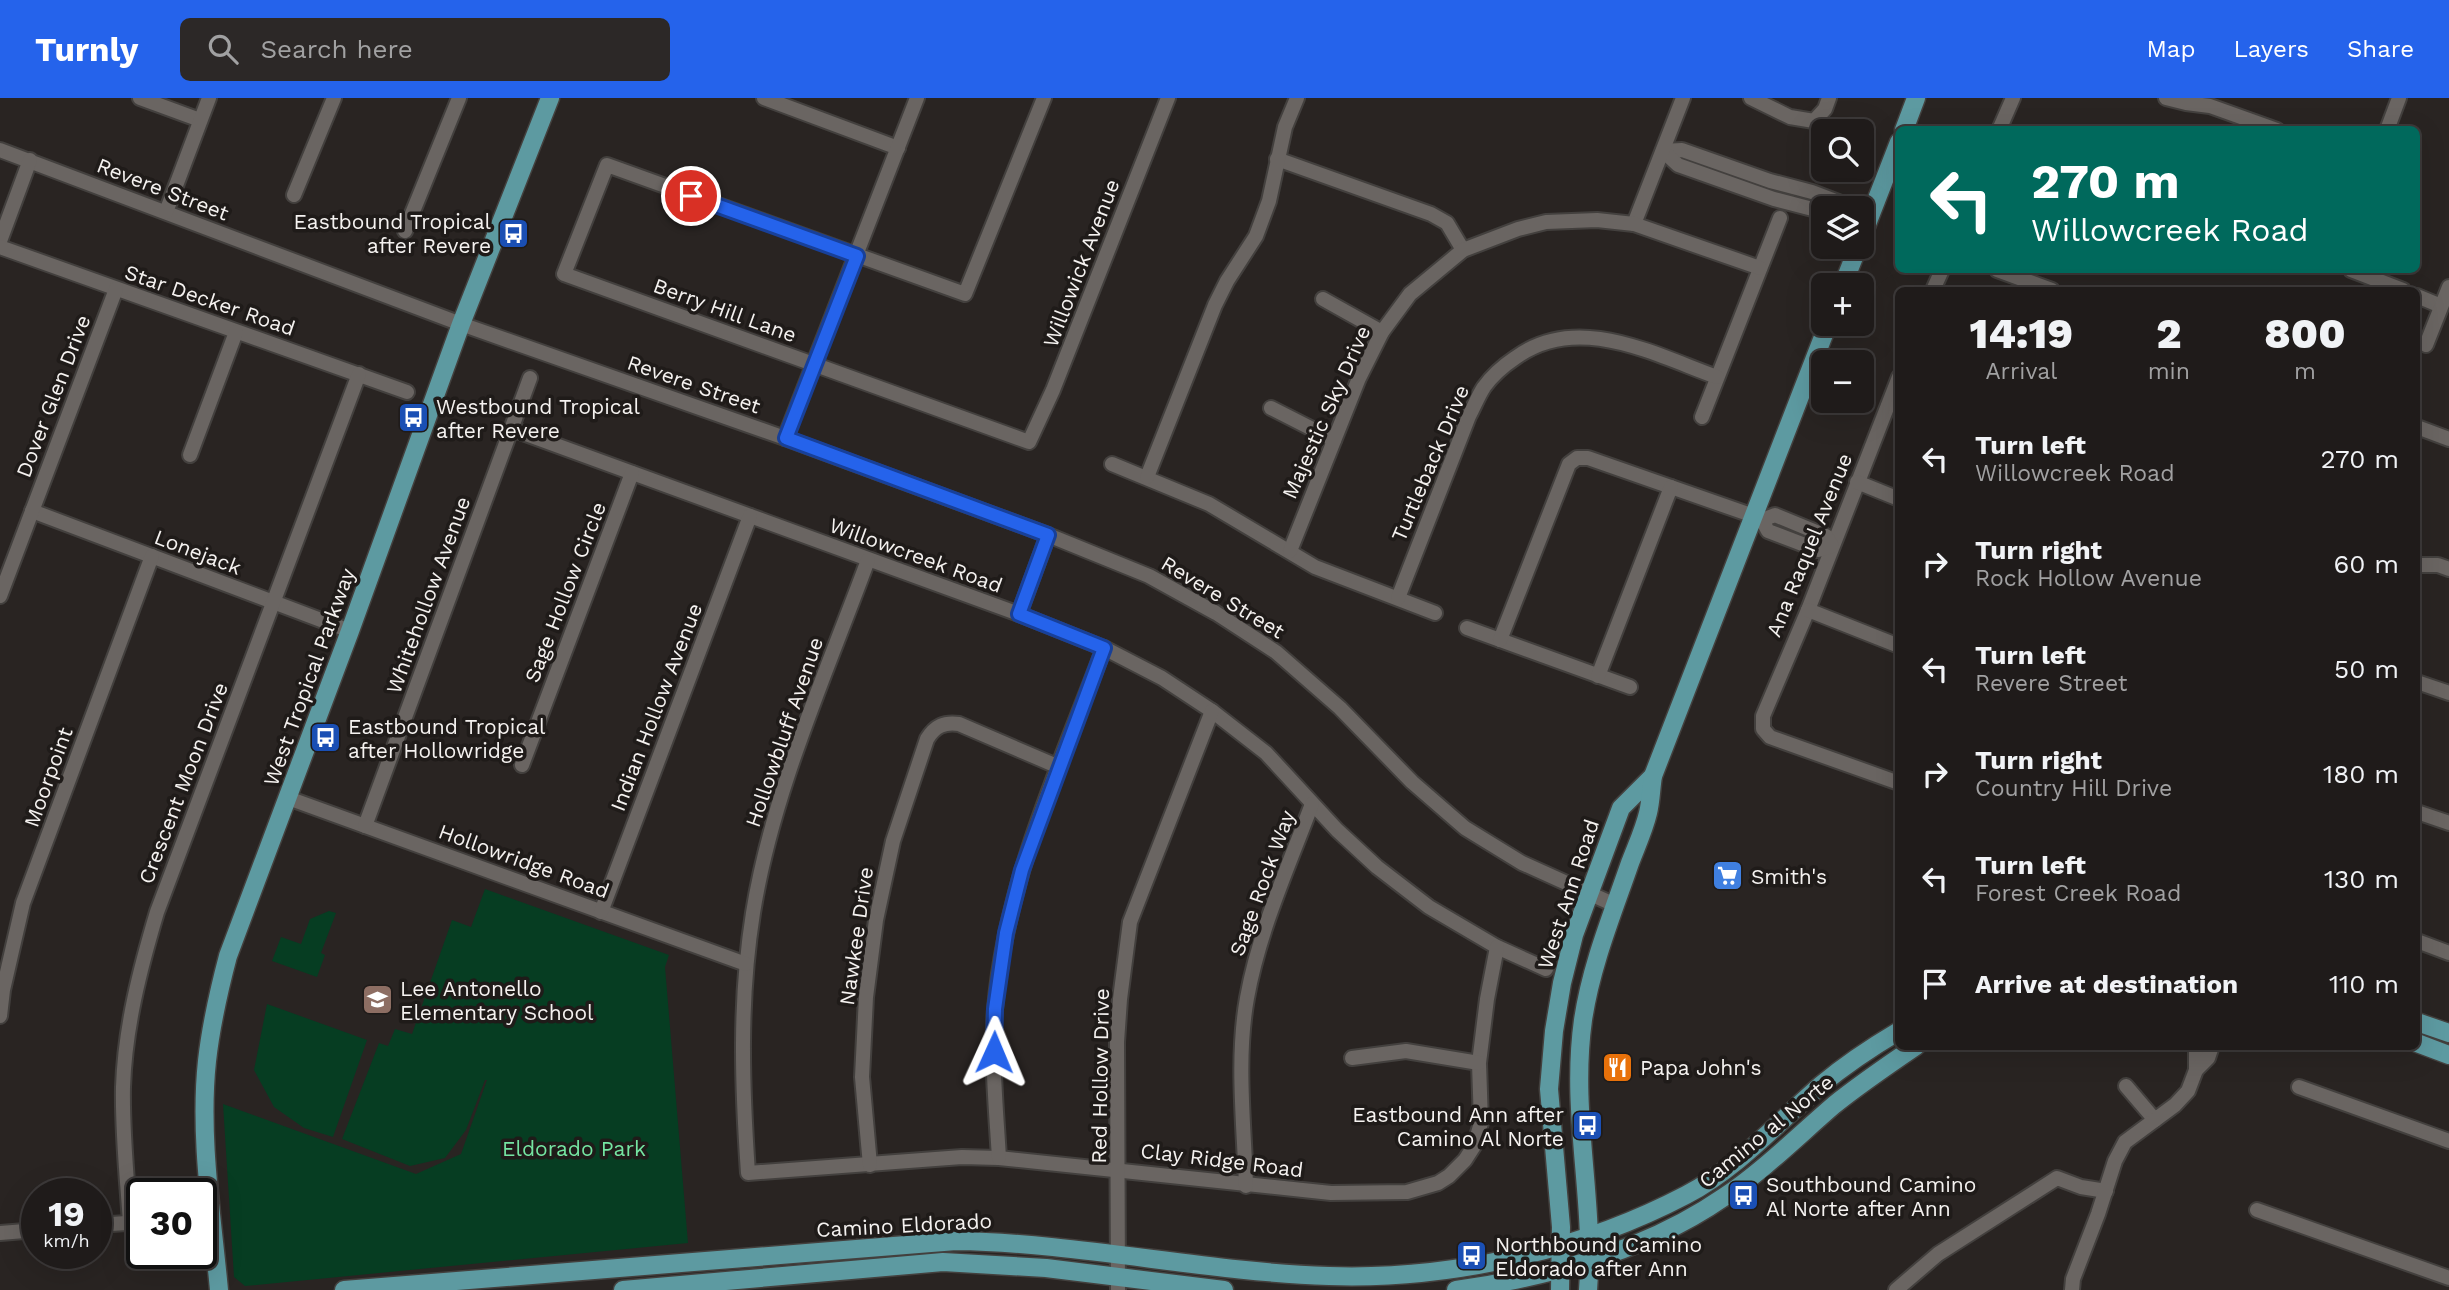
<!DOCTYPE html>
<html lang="en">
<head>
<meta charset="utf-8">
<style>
	:root { --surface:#1f1b1a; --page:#2c2827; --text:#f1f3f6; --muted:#a1a1a2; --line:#3c3939; --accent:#2563eb }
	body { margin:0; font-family:"Work Sans",sans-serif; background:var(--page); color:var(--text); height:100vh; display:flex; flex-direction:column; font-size:26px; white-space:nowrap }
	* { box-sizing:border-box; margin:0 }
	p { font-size:23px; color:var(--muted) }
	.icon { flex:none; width:38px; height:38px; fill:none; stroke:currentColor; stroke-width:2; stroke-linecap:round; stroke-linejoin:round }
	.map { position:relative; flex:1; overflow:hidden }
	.details { position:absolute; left:1895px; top:189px; width:525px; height:763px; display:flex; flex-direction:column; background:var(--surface); border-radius:10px; box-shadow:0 7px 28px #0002,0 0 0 2px var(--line) }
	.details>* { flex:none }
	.top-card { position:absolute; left:1895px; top:28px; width:525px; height:147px; border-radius:10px; box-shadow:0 7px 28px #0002,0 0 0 2px var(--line); background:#00695c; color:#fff; overflow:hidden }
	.tools { position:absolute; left:1811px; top:21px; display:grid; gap:14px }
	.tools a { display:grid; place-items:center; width:63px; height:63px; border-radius:10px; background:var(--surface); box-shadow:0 7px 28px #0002,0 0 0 2px var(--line); font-size:35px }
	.speed { position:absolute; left:21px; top:1080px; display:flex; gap:14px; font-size:35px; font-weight:700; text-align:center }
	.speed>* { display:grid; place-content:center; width:91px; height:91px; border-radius:50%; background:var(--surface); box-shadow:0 7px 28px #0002,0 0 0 2px var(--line); line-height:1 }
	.speed small { font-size:18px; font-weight:400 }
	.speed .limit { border:4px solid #111; border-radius:10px; background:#fff; color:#111 }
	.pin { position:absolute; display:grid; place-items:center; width:60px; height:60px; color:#fff; margin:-30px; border:4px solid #fff; border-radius:50%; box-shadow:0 2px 7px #0007 }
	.me { position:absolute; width:77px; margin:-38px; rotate:1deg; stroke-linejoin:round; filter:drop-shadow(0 0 5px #0008) }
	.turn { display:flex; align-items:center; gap:24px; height:147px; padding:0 21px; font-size:32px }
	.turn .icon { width:91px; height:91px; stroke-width:2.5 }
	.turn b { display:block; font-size:49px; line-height:60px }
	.eta { display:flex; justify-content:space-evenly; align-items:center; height:119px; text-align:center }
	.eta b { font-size:42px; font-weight:800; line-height:49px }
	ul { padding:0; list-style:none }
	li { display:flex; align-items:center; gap:21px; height:105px; padding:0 21px }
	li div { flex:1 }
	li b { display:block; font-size:26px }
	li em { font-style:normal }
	header { display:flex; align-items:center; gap:42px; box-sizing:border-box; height:98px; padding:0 35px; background:var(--accent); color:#fff }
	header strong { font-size:33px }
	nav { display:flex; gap:38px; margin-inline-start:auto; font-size:24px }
	.search { width:490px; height:63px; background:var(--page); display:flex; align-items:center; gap:18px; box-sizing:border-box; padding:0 24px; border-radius:10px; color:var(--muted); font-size:26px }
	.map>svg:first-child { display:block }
</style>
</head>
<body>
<header>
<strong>Turnly</strong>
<div class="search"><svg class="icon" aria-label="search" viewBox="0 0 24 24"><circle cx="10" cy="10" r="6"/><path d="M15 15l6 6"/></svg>Search here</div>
<nav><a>Map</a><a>Layers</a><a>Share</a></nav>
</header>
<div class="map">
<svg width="2449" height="1192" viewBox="0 0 2449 1192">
	<rect width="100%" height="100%" fill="#292422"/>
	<g fill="#063d22">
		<polygon points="485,791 669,857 665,869 688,1145 245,1188 234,1179 223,1006 416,1076 461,1056 487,982 485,982 466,1032 445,1060 410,1068 342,1041 379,945 388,948 395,931 412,936 452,822 471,829"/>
		<polygon points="329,813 336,815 321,855 325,857 317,879 272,863 281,839 301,846 310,821"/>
		<polygon points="267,906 367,942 333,1039 304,1030 274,1009 254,972"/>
	</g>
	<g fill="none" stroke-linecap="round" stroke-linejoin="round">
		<defs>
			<g id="minor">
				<polyline points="140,0 200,22"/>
				<polyline points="764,0 898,50"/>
				<polyline points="1044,0 965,196 607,67 564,176 1029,344 1053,292 1168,0"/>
				<polyline points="1751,0 1790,19 1814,23 1825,11 1829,0"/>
				<polyline points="2166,0 2186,5 2210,8 2277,32"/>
				<polyline points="1999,32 2013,0"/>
				<polyline points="2387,32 2399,0"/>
				<polyline points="0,52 461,226 785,340 1048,437 1149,478 1216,515 1276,554 1340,610 1412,684 1465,730 1522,765 1615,807"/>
				<polyline points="1663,53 1682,52 1770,83 1812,94 1854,110"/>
				<polyline points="1663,53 1678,67 1774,101 1824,114"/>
				<polyline points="1277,61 1431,116 1447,125 1463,152"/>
				<polyline points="294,97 334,0"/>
				<polyline points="166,114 209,0"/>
				<polyline points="1634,126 1683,0"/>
				<polyline points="405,133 459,0"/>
				<polyline points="0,143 30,62"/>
				<polyline points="0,149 407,294"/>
				<polyline points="1997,172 2052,192"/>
				<polyline points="2351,172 2403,192"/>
				<polyline points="1933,192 1942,172"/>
				<polyline points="2417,198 2441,208"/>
				<polyline points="1323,201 1382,234"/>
				<polyline points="2426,247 2449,189"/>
				<polyline points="1899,279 1808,512 1763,618 1763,631 1770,639 1899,685"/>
				<polyline points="1271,310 1334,342"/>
				<polyline points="1702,319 1780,120"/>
				<polyline points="2417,329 2449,341"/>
				<polyline points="512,331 1019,516 1104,550 1162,580 1212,613 1266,655 1337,732 1377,769 1429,809 1497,849 1546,871"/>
				<polyline points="785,340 917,0"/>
				<polyline points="190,357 236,234"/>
				<polyline points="1112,366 1209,406 1315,469 1435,515"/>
				<polyline points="1147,379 1215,207 1227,183 1256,138 1269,103 1285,29 1297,0"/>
				<polyline points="1857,384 1899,401"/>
				<polyline points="32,413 350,533"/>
				<polyline points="1290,453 1359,280 1382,234 1410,196 1463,152 1518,131 1546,124 1597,122 1634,126 1760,170"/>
				<path d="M868 462C826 576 772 695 753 815 739 902 742 988 748 1075L962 1059 999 1060 1331 1095 1407 1094 1438 1085 1449 1078 1465 1062 1474 1048 1481 1025 1479 965 1487 901 1497 849"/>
				<polyline points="2417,467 2438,467 2449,471"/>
				<polyline points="0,498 116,191"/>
				<path d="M1398 500 1469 318C1474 309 1478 298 1484 289 1492 278 1503 268 1515 260 1577 214 1653 256 1717 279"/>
				<polyline points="1808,512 1899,548"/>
				<polyline points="1019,516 1048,437"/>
				<polyline points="1467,530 1630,589"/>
				<polyline points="1500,542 1569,366 1577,360 1588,360 1754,418 1762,422 1768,433 1818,452 1832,448 1826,438 1775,417 1762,422"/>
				<polyline points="1598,578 1671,389"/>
				<polyline points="2417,584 2449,595"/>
				<polyline points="522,667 632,375"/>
				<polyline points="288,700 746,866"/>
				<polyline points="2417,714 2449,725"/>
				<polyline points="365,728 530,280"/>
				<polyline points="601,814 750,418"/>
				<polyline points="2417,843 2449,855"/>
				<polyline points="0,918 3,892 23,805 152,458"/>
				<polyline points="1352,960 1406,953 1479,965"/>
				<polyline points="2196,972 2196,955 2198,948"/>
				<polyline points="2126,988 2155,1022"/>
				<polyline points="2299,989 2449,1043"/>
				<path d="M999 1060C996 1010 991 960 995 911 1005 785 1060 667 1104 550"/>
				<path d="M870 1067 862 979 866 899 876 822 893 743 927 641C935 628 944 624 959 626L1059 669"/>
				<path d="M1246 1088C1244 1026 1236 961 1247 900 1259 833 1288 769 1312 706"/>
				<polyline points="2257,1112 2449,1180"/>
				<path d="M130 1125C127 1079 122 1034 123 989 125 929 140 871 157 814L359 276"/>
				<polyline points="96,1127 142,1124"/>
				<polyline points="0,1135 37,1132"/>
				<polyline points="1118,1192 1117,944 1120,901 1130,824 1212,613"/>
				<polyline points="1896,1192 1938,1156 2057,1080 2081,1089 2106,1093"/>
				<polyline points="2072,1192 2073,1181 2098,1116 2115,1063 2125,1044 2175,1007 2188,993 2196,972 2208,960 2212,948"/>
			</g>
			<g id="major">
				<polyline points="1904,32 1916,0"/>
				<polyline points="1862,139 1899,44"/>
				<polyline points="1843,187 1858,149"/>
				<polyline points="2417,924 2449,935"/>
				<polyline points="2417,945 2449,957"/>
				<path d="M219 1192C212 1117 199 1038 207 963 211 927 219 892 228 858L350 533 461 226 550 0"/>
				<path d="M344 1192 956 1143C1081 1145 1205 1174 1329 1178 1450 1182 1579 1153 1686 1097 1738 1070 1777 1025 1821 987 1845 967 1872 949 1899 933"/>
				<polyline points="623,1192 943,1164 1046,1170 1224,1192"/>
				<path d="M1456 1192C1549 1179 1646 1153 1724 1099 1764 1072 1798 1038 1834 1007 1860 986 1888 967 1916 948"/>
				<polyline points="1560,1192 1561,1129 1549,991 1554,933 1562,885 1574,837 1621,710 1653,678"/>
				<path d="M1588 1192C1595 1101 1570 1015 1583 922 1591 868 1612 817 1630 765 1636 749 1644 732 1648 715 1651 703 1651 690 1653 678L1828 226"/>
			</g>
		</defs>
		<use href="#minor" stroke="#43403e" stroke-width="18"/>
		<use href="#major" stroke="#43403e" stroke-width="21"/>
		<use href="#minor" stroke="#6a6562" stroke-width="14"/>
		<use href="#major" stroke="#5d9aa1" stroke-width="18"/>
	</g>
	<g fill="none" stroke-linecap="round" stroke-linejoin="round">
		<defs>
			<polyline id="route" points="691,98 857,158 786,340 1048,437 1019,516 1104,550 1022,772 1006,835 995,911 994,954"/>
		</defs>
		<use href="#route" stroke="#184099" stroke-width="18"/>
		<use href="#route" stroke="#2563eb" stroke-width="12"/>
	</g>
	<defs>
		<symbol id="bus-square" viewBox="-11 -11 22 22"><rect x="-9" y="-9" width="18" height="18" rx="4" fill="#1a4fb4" stroke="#1f1b19"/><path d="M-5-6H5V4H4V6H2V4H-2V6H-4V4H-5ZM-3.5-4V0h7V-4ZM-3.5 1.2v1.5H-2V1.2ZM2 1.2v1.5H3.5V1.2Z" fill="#fff"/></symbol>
		<symbol id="supermarket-square" viewBox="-11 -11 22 22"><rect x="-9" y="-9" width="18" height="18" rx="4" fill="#3f7fe0" stroke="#1f1b19"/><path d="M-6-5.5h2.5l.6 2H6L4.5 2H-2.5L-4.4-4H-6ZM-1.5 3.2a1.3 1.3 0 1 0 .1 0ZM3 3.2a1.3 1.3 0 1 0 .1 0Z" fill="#fff"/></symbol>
		<symbol id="school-square" viewBox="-11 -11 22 22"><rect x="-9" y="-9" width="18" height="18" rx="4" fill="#8d6e63" stroke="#1f1b19"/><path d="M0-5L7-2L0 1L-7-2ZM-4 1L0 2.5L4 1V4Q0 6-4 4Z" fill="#fff"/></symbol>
		<symbol id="restaurant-square" viewBox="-11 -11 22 22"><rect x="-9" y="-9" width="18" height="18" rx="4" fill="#e8710a" stroke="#1f1b19"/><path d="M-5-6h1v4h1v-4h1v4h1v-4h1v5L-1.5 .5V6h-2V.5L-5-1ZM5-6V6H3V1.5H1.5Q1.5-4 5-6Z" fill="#fff"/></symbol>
	</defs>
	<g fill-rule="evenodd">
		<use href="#bus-square" x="496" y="118" width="35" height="35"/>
		<use href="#bus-square" x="396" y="302" width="35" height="35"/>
		<use href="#bus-square" x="308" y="622" width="35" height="35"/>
		<use href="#supermarket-square" x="1710" y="760" width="35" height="35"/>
		<use href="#school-square" x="360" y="884" width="35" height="35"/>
		<use href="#restaurant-square" x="1600" y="952" width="35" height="35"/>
		<use href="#bus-square" x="1570" y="1010" width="35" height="35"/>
		<use href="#bus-square" x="1726" y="1080" width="35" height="35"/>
		<use href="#bus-square" x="1454" y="1140" width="35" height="35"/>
	</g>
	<g text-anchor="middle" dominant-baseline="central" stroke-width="7" stroke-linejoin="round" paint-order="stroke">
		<g font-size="21" fill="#f5f2f0" stroke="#1f1b19">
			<text transform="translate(163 91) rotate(21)">Revere Street</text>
			<text transform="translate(1081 165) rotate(-69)">Willowick Avenue</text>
			<text transform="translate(210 202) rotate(19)">Star Decker Road</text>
			<text transform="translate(725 212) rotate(20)">Berry Hill Lane</text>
			<text transform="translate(694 286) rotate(19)">Revere Street</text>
			<text transform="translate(53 298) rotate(-69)">Dover Glen Drive</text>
			<text transform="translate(1326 314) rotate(-66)">Majestic Sky Drive</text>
			<text transform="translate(1430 365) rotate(-67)">Turtleback Drive</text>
			<text transform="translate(1809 447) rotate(-68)">Ana Raquel Avenue</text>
			<text transform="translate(198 454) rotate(21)">Lonejack</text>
			<text transform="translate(916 457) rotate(20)">Willowcreek Road</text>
			<text transform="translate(565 494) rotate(-69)">Sage Hollow Circle</text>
			<text transform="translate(428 497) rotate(-70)">Whitehollow Avenue</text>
			<text transform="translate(1223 499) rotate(31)">Revere Street</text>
			<text transform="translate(309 579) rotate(-70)">West Tropical Parkway</text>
			<text transform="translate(656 609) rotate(-69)">Indian Hollow Avenue</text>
			<text transform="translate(784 634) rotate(-71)">Hollowbluff Avenue</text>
			<text transform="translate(48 679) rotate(-70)">Moorpoint</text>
			<text transform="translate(183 685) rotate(-69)">Crescent Moon Drive</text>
			<text transform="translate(524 763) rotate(20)">Hollowridge Road</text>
			<text transform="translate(1262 785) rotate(-70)">Sage Rock Way</text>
			<text transform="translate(1568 796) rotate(-72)">West Ann Road</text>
			<text transform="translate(856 838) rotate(-82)">Nawkee Drive</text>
			<text transform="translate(1100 978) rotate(-89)">Red Hollow Drive</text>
			<text transform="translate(1766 1033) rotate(-39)">Camino al Norte</text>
			<text transform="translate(1222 1062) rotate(7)">Clay Ridge Road</text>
			<text transform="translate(904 1127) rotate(-3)">Camino Eldorado</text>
		</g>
		<g font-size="21" fill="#f5f2f0" stroke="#1f1b19" text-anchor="start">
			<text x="491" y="123" text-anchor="end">Eastbound Tropical<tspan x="491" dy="24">after Revere</tspan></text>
			<text x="436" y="308">Westbound Tropical<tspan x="436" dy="24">after Revere</tspan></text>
			<text x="348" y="628">Eastbound Tropical<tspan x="348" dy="24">after Hollowridge</tspan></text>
			<text x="1751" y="778">Smith's</text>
			<text x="400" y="890">Lee Antonello<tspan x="400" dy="24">Elementary School</tspan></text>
			<text x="1640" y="969">Papa John's</text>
			<text x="1564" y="1016" text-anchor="end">Eastbound Ann after<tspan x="1564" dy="24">Camino Al Norte</tspan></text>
			<text x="1766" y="1086">Southbound Camino<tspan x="1766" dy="24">Al Norte after Ann</tspan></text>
			<text x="1495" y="1146">Northbound Camino<tspan x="1495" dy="24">Eldorado after Ann</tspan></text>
		</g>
		<g font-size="21" fill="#75e5a2" stroke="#1f1b19">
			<text x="574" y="1050">Eldorado Park</text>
		</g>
	</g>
</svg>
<div class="tools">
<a><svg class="icon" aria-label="search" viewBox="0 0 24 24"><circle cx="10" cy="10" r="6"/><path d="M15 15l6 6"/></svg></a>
<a><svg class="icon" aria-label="layers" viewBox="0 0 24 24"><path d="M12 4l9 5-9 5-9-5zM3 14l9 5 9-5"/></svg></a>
<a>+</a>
<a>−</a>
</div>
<div class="speed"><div>19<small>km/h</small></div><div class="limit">30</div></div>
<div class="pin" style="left:691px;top:98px;background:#d93025"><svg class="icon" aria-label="arrive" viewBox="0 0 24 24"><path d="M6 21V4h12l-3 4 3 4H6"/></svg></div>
<svg class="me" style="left:994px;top:954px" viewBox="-20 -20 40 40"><path d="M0-17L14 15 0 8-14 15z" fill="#2563eb" stroke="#fff" stroke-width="4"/></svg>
<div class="top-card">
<div class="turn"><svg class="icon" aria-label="left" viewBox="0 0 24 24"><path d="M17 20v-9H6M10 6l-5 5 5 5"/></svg><div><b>270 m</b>Willowcreek Road</div></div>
</div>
<section class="details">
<div class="eta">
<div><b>14:19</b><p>Arrival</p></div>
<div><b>2</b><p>min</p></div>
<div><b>800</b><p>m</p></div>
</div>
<ul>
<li><svg class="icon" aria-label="left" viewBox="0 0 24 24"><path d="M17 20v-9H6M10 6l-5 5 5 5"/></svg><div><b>Turn left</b><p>Willowcreek Road</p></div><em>270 m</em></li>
<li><svg class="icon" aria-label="right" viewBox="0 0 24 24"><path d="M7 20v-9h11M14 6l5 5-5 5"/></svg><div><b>Turn right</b><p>Rock Hollow Avenue</p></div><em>60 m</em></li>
<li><svg class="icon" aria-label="left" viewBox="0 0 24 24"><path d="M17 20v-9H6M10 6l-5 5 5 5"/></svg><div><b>Turn left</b><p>Revere Street</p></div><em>50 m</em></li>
<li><svg class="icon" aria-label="right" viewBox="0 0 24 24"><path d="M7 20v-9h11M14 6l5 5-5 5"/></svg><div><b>Turn right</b><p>Country Hill Drive</p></div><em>180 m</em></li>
<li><svg class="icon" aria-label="left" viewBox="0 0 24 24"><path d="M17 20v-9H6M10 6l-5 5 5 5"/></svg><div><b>Turn left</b><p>Forest Creek Road</p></div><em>130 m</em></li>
<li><svg class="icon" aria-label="arrive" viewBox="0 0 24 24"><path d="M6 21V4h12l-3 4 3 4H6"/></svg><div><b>Arrive at destination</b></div><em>110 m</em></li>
</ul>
</section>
</div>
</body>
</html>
